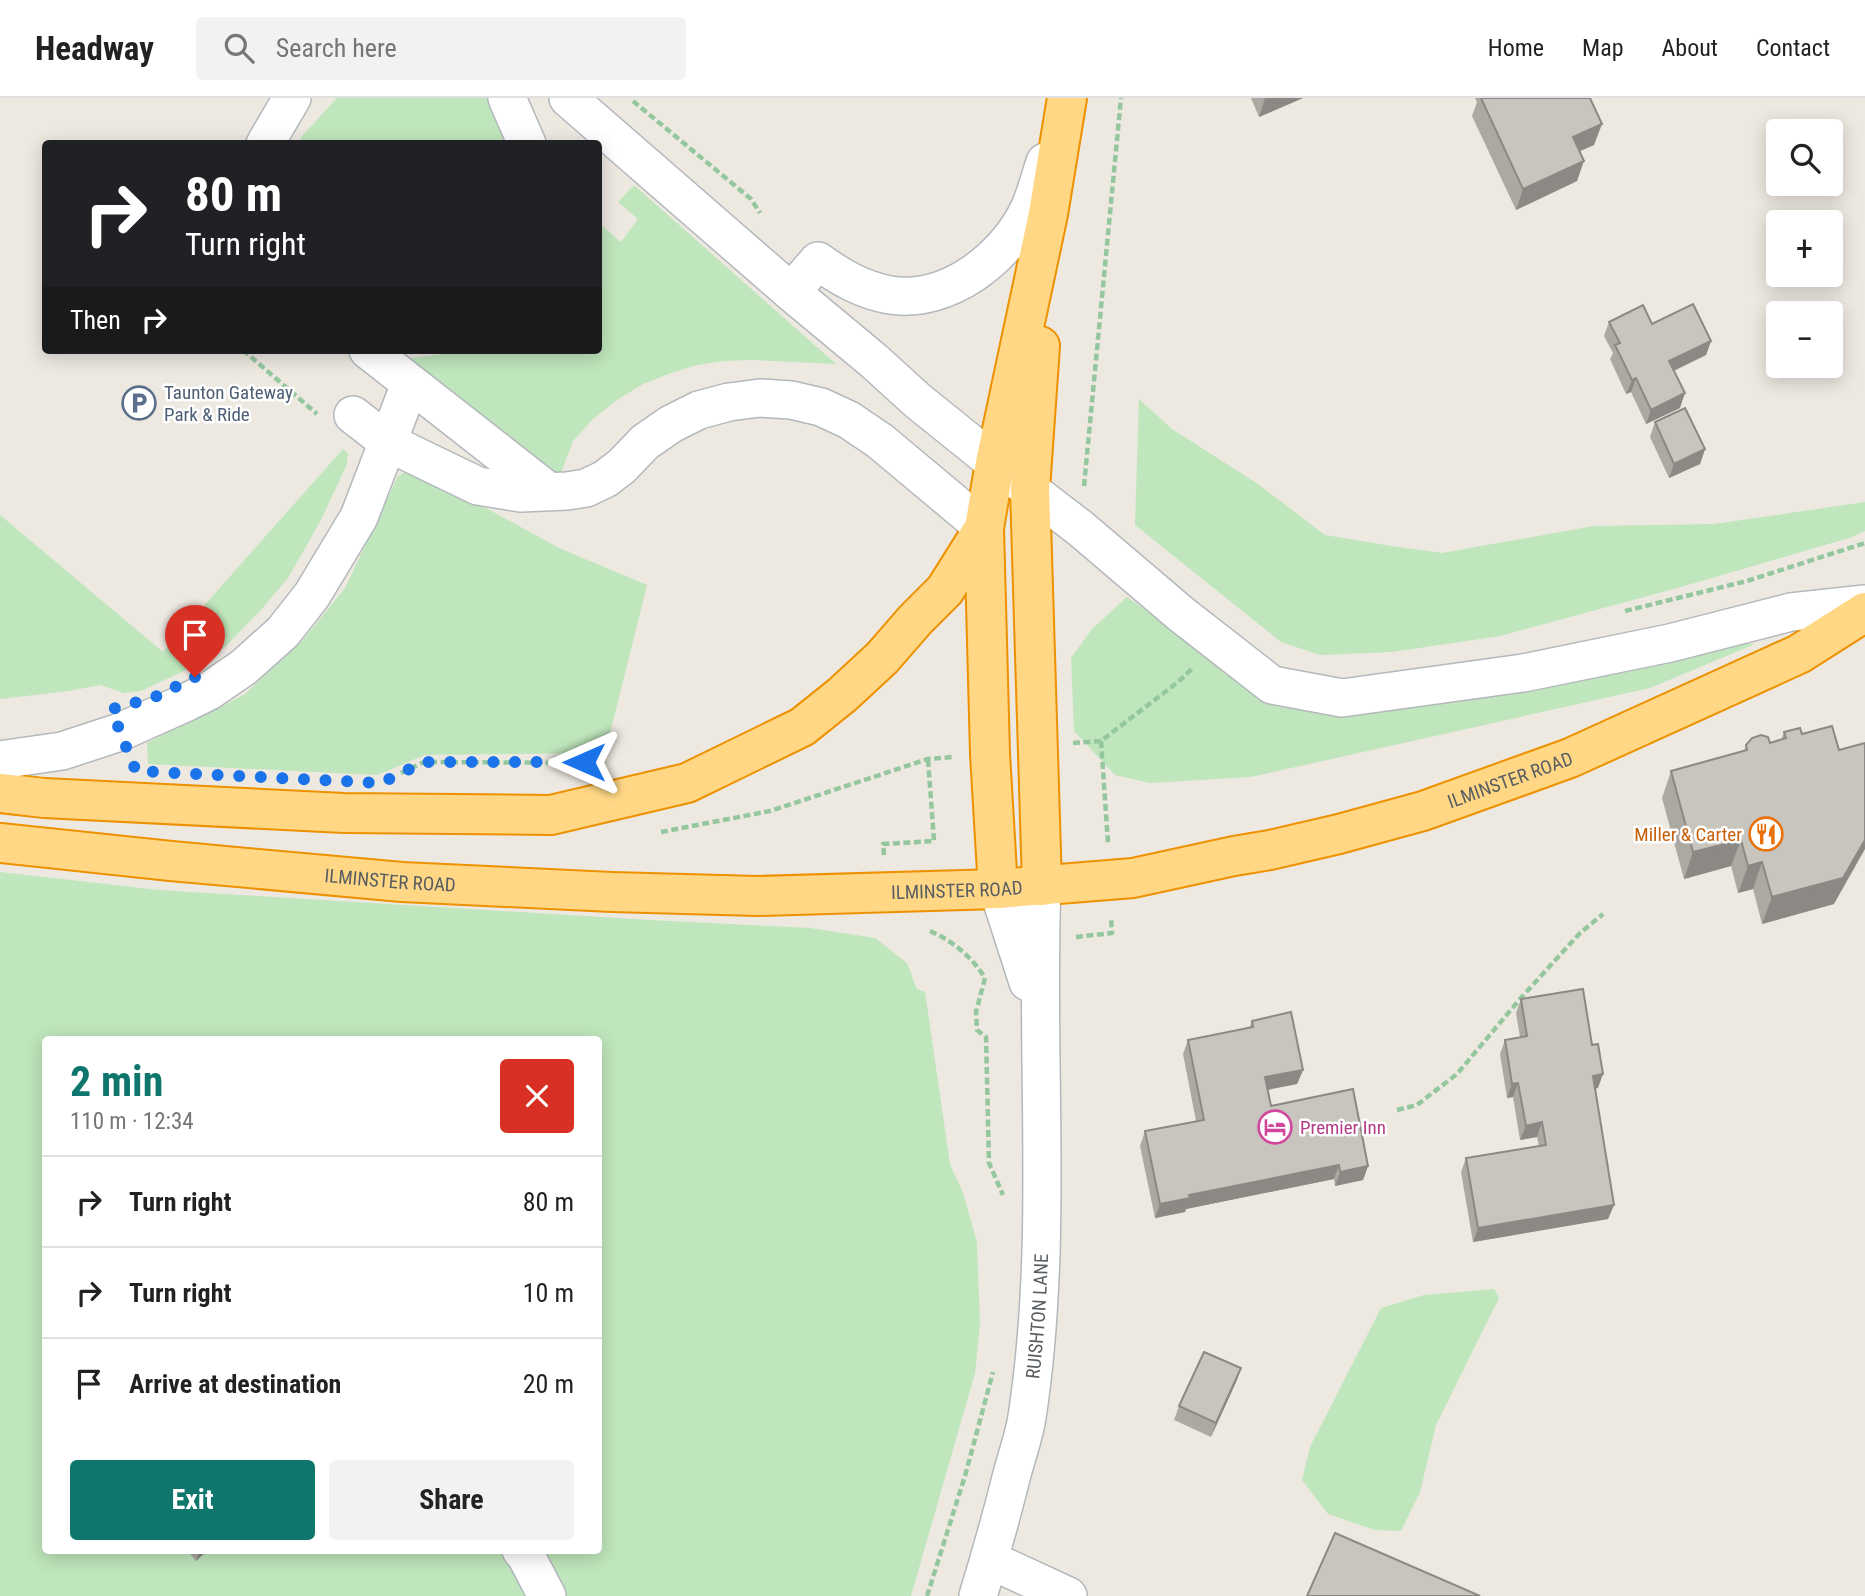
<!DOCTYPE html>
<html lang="en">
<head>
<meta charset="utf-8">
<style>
	:root { --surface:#fff; --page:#f2f2f2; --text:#222; --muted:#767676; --line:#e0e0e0; --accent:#0f766e }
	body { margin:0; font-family:"Roboto Condensed",sans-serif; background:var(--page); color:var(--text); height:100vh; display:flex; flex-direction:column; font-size:26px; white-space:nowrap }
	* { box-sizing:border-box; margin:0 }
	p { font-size:23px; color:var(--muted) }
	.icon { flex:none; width:38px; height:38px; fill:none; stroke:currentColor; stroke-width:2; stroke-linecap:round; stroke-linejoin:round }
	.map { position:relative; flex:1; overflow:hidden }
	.details { position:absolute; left:42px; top:938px; width:560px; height:518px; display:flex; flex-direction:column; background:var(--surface); border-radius:7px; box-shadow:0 4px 18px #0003 }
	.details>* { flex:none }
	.top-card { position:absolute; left:42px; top:42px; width:560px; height:214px; border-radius:7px; box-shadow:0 4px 18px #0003; background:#202124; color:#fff; overflow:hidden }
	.fabs { position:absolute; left:1766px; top:21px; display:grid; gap:14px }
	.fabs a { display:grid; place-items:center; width:77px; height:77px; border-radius:7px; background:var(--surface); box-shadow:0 4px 18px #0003; font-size:35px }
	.pin { position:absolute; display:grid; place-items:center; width:60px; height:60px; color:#fff; margin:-72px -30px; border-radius:50% 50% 50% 0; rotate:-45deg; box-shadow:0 0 7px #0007 }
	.pin .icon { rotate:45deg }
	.me { position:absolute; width:77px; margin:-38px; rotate:270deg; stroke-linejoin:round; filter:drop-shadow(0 0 5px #0008) }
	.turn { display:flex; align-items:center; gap:24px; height:147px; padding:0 28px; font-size:32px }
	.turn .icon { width:91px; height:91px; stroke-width:2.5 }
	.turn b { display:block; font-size:49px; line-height:60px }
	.then { display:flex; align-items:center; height:66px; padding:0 28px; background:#0003; gap:14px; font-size:26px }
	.round { display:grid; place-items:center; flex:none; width:74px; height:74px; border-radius:7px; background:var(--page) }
	.summary { display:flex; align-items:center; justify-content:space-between; height:119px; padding:0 28px }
	h1 { font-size:42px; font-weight:700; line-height:52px; color:var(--accent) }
	.cta { display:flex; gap:14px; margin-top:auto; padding:14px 28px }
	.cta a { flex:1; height:80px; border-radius:7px; background:var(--accent); color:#fff; font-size:28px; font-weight:700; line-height:80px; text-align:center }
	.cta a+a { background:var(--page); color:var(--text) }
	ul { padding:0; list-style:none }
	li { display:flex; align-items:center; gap:21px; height:91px; padding:0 28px; border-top:2px solid var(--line) }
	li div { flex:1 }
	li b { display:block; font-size:26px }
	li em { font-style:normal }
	header { display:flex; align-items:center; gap:42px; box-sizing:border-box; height:98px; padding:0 35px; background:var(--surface); border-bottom:2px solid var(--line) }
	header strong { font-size:33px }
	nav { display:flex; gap:38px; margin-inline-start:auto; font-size:24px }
	.search { width:490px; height:63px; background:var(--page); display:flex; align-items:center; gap:18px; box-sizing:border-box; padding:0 24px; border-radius:7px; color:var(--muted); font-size:26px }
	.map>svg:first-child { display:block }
</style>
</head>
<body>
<header>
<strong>Headway</strong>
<div class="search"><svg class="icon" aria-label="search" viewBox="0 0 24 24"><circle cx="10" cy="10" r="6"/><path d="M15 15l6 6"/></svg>Search here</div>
<nav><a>Home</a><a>Map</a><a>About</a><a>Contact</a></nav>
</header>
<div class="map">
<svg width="1865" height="1498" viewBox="0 0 1865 1498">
	<rect width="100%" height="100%" fill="#ede9e1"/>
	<g fill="#bfe6bc" fill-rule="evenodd">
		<polygon points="337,0 490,0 509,46 299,46 301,39"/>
		<polygon points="634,87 836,266 752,262 724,263 697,267 671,275 643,286 617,302 593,321 573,343 559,380 405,261 450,255 457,252 598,252 599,125 621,144 638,121 618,104"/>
		<polygon points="1139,301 1172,331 1258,386 1325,437 1391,448 1442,455 1594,428 1714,426 1865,404 1865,433 1849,440 1681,489 1500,538 1392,554 1320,557 1281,544 1135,427"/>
		<polygon points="343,351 348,355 347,366 321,422 288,480 260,513 225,549 190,570 141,593 124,595 100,587 69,593 0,601 0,417 163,554"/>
		<polygon points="411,371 435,382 559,450 647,487 605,655 425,657 377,677 148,666 147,645 244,597 302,543 345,490 398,378"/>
		<polygon points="1127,499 1193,546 1226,577 1282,606 1703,545 1755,546 1650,590 1251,679 1150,685 1115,677 1074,633 1071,560 1092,531"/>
		<path d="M0 774 159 792 650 822 810 830 875 840 907 865 917 891 925 894 950 1066 963 1095 977 1144 980 1227 975 1275 911 1498H0ZM46 942H598V1452H46Z"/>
		<polygon points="1494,1191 1499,1200 1436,1327 1420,1394 1401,1433 1375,1432 1328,1416 1302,1382 1310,1349 1381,1210 1424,1197"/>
	</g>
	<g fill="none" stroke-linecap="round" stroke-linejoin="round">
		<defs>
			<g id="minor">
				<polyline points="507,0 527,46"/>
				<polyline points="568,0 791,194 874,263 918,303 995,365 1080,430 1181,516 1272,587 1342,600 1523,575 1670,545 1791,514 1865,506"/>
				<polyline points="265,46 292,0"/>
				<path d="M791 194 818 163C840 179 862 192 890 197 948 206 1007 160 1030 109 1036 95 1040 79 1045 64"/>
				<polyline points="368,252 548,393"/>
				<polyline points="353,317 389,345 478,388 521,395 567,393 586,390 605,381 622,368 645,344 671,326 699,312 729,304 760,300 791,302 821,309 849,322 880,343 984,430"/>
				<polyline points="0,662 62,653 120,634 187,604 209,593 244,569 283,534 312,497 359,419 410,286"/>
				<polyline points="998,791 1028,884"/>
				<polyline points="521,1452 526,1458 547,1498"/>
				<polyline points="990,1462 1068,1498"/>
				<path id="s1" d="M978 1498C990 1459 1001 1420 1011 1380 1016 1360 1024 1339 1027 1319 1054 1143 1035 964 1042 788"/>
			</g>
			<g id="highway">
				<polyline points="1040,248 1030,391 1042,788"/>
				<polyline points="0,695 44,700 344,715 551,717 687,685 802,629 842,597 882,560 915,522 945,492 984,430"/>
				<path id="s2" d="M0 745 171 763 402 784 612 794 758 798 998 791 1133 780 1234 758 1270 752 1339 736 1423 713 1570 660 1799 556 1865 514"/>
				<polyline points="998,791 990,656 984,430 995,365 1048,116 1067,0"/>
			</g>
		</defs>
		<use href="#minor" stroke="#b4b8bc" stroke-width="40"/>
		<use href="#highway" stroke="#ed9100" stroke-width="42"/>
		<g stroke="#95c79f" stroke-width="4.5" stroke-dasharray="7 3.5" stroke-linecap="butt">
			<polyline points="633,3 751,101 760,115"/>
			<polyline points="243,252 317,316"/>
			<polyline points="1084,388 1121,0"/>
			<polyline points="1625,513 1747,483 1865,445"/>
			<polyline points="1101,643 1108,745"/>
			<polyline points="1073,645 1101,643 1178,584 1193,570"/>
			<polyline points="401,675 424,664 596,665"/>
			<polyline points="661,734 770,713 928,661 953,659"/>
			<polyline points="884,757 883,746 934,743 928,661"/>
			<path d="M930 833C953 843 972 859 985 880L976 914 977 932 986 939 989 1065 1003 1097"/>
			<polyline points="1076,839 1112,835 1111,820"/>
			<polyline points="1397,1012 1417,1007 1457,976 1520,901 1580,835 1603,816"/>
			<polyline points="927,1498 965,1378 993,1274"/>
		</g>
		<use href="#minor" stroke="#fff" stroke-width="37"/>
		<use href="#highway" stroke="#ffd785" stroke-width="38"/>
	</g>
	<g fill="#aca9a3">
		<polygon points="1251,0 1303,0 1259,19"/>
		<polygon points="1475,0 1590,0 1594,47 1580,53 1577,83 1516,112 1472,18 1477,4"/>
		<polygon points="1609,224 1652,226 1711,243 1706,257 1674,273 1680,310 1646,326 1631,294 1626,296 1610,261 1613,255 1604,238"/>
		<polygon points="1655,324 1705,351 1700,366 1669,380 1650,339"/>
		<polygon points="1784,634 1834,806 1762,826 1753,791 1738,795 1731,768 1684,781 1662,700 1671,673 1744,653 1746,647 1770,645 1781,642"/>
		<polygon points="1521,901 1598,990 1595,991 1614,1107 1608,1121 1473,1144 1461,1074 1466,1060 1539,1048 1537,1039 1520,1042 1513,999 1507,1000 1500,956 1505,942 1520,939 1516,915"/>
		<polygon points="1252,923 1303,972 1297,986 1268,992 1271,1008 1368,1068 1363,1082 1335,1088 1334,1081 1186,1111 1185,1114 1155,1120 1140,1048 1145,1033 1196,1023 1183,956 1188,942 1249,930"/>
		<polygon points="1241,1270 1236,1284 1211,1339 1174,1322 1179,1308"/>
		<polygon points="187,1452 208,1452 196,1463"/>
	</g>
	<g fill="#8c8985">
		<polygon points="1265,0 1303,0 1259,19"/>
		<polygon points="1602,26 1594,47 1566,59 1573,39"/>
		<polygon points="1584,63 1577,83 1516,112 1523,91"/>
		<polygon points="1711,243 1706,257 1664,277 1669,263"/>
		<polygon points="1636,280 1631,294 1626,296 1632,282"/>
		<polygon points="1685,295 1680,310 1646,326 1651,312"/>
		<polygon points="1705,351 1700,366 1669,380 1674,366"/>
		<polygon points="1741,742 1731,768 1684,781 1693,754"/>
		<polygon points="1865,742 1865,751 1834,806 1762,826 1772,799"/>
		<polygon points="1762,764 1753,791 1738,795 1748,768"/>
		<polygon points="1303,972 1297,986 1260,993 1265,979"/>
		<polygon points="1603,976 1598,990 1587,992 1593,978"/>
		<polygon points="1518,985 1513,999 1507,1000 1512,986"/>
		<polygon points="1542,1024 1537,1039 1520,1042 1526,1028"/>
		<polygon points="1339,1067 1334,1081 1186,1111 1185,1114 1155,1120 1160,1106 1189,1097"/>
		<polygon points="1368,1068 1363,1082 1335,1088 1340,1074"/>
		<polygon points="1614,1107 1608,1121 1473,1144 1478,1130"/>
		<polygon points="1241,1270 1236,1284 1211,1339 1216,1325"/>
		<polygon points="200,1452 208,1452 196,1463"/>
	</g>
	<g fill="#c8c4be" stroke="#8c8985" stroke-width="2">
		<polygon points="1481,0 1590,0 1602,26 1573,39 1584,63 1523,91"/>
		<polygon points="1693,206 1711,243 1669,263 1685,295 1651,312 1636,280 1632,282 1615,247 1620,245 1609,224 1643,207 1652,226"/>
		<polygon points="1685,310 1705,351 1674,366 1655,324"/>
		<polygon points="1832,628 1839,652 1865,645 1865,742 1843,780 1772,799 1762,764 1748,768 1741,742 1693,754 1671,673 1747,652 1746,647 1752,640 1761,637 1768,639 1770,645 1786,640 1784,634 1800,630 1802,636"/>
		<polygon points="1583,891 1592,947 1598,946 1603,976 1593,978 1614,1107 1478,1130 1466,1060 1546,1047 1542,1024 1526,1028 1518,985 1512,986 1505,942 1527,938 1521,901"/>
		<polygon points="1291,914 1303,972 1265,979 1271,1008 1353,991 1368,1068 1340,1074 1339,1067 1189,1097 1190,1100 1160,1106 1145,1033 1204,1022 1188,942 1253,929 1252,923"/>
		<polygon points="1204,1254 1241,1270 1216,1325 1179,1308"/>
		<polygon points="1335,1435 1480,1498 1307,1498"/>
	</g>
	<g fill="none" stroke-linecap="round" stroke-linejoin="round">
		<polyline stroke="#1a73e8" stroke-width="12" stroke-dasharray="0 21.6" points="195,579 155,599 112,611 120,634 136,673 381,685 424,664 584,664"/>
	</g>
	<defs>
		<symbol id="parking-ring" viewBox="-11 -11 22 22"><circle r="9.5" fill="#fff" stroke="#5c6f8a" stroke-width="1.5"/><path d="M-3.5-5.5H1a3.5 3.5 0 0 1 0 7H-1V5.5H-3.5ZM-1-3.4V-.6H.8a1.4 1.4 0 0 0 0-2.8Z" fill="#5c6f8a"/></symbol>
		<symbol id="restaurant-ring" viewBox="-11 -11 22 22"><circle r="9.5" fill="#fff" stroke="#e8710a" stroke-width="1.5"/><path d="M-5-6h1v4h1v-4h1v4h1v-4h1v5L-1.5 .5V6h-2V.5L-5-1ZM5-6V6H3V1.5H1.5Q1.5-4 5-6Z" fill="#e8710a"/></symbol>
		<symbol id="hotel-ring" viewBox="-11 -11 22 22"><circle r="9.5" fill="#fff" stroke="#d1479c" stroke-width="1.5"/><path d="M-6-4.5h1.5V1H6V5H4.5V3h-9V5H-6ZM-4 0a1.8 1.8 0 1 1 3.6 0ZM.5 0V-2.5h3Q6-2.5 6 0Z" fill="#d1479c"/></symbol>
	</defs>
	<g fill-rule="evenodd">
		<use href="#parking-ring" x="120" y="286" width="38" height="38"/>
		<use href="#restaurant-ring" x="1747" y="717" width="38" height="38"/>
		<use href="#hotel-ring" x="1256" y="1010" width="38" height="38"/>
	</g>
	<g text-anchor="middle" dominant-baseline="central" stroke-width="5" stroke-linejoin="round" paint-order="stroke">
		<g font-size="19" fill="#4e5e75" stroke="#fff" text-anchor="start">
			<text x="164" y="294">Taunton Gateway<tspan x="164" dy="22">Park &amp; Ride</tspan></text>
		</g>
		<g font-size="19" fill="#595e62" stroke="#fff">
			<text stroke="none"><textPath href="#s2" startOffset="1526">ILMINSTER ROAD</textPath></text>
			<text stroke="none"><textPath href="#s2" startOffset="392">ILMINSTER ROAD</textPath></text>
			<text stroke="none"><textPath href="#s2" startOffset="959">ILMINSTER ROAD</textPath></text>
			<text stroke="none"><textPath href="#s1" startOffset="287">RUISHTON LANE</textPath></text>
		</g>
		<g font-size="19" fill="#c56008" stroke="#fff" text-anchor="end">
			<text x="1742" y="736">Miller &amp; Carter</text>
		</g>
		<g font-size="19" fill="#b23c85" stroke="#fff" text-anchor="start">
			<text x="1300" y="1029">Premier Inn</text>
		</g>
	</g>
</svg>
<div class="fabs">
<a><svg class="icon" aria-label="search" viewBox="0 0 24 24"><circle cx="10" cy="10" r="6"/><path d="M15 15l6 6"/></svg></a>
<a>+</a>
<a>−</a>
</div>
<div class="pin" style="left:195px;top:579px;background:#d93025"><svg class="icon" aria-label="arrive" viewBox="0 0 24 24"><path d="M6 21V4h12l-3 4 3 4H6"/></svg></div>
<svg class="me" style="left:584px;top:664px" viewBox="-20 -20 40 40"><path d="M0-17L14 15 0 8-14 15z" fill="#1a73e8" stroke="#fff" stroke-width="4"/></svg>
<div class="top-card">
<div class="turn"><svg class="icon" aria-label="right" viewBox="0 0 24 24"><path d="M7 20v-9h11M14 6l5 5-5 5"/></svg><div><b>80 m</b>Turn right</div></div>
<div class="then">Then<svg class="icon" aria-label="right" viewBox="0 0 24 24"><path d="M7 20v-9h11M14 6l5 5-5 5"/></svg></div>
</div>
<section class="details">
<div class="summary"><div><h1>2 min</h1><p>110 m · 12:34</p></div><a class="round" style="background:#d93025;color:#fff"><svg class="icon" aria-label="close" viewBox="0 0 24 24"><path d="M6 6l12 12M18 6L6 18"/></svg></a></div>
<ul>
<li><svg class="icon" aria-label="right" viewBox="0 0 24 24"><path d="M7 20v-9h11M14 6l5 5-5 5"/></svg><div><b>Turn right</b></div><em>80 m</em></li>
<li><svg class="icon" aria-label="right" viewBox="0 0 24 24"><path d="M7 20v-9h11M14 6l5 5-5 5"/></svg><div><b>Turn right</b></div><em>10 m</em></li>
<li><svg class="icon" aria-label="arrive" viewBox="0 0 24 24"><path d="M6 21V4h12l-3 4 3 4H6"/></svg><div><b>Arrive at destination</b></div><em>20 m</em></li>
</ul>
<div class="cta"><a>Exit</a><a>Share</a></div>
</section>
</div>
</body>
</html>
